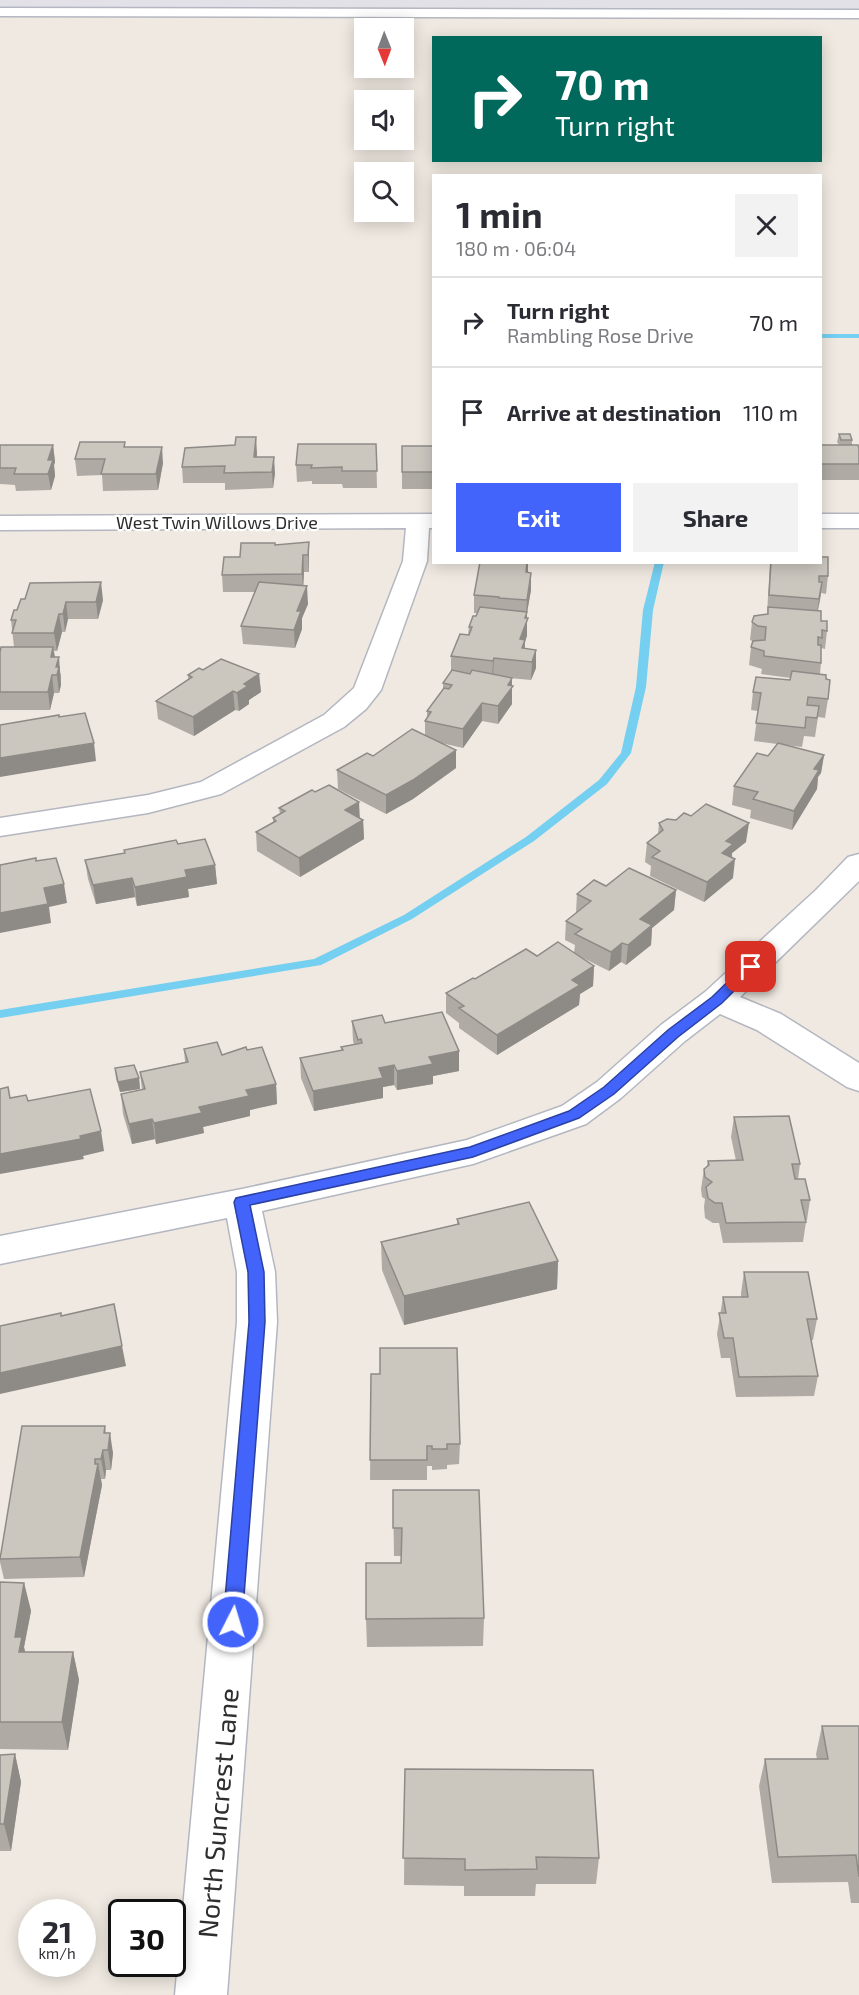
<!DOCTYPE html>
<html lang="en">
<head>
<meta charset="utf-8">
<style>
	:root { --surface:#fff; --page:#f2f2f3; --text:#2b2b33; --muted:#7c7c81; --line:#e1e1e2; --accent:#4264fb }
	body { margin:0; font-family:"Exo 2",sans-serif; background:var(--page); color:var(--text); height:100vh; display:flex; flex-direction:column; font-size:22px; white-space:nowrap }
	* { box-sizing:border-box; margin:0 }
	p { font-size:20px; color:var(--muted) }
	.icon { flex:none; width:33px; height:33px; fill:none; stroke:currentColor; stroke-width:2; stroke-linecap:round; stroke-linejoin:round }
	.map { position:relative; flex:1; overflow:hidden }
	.sheet { position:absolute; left:432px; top:174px; width:390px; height:390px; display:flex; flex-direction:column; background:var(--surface); border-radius:0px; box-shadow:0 3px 15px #0003 }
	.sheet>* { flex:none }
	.banner { position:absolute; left:432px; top:36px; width:390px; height:126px; border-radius:0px; box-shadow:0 3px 15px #0003; background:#00695c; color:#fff; overflow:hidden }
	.needle { width:39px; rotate:179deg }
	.fabs { position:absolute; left:354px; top:18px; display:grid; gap:12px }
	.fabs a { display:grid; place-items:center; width:60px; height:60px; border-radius:0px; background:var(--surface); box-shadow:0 3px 15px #0003; font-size:30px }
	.speed { position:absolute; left:18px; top:1899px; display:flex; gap:12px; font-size:30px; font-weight:700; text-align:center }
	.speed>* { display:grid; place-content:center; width:78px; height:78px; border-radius:50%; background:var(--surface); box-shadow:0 3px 15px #0003; line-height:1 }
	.speed small { font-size:15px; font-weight:400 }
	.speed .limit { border:3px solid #111; border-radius:9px; background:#fff; color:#111 }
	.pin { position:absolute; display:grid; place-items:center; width:51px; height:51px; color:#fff; margin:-26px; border-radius:12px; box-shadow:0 3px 9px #0006 }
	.me { position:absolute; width:66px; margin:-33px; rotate:5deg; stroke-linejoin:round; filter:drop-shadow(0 0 4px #0008) }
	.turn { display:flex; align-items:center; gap:21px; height:126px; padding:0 24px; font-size:27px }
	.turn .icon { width:78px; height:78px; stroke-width:2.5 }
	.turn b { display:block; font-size:42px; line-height:51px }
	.round { display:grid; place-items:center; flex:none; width:63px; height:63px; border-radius:0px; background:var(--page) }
	.head { display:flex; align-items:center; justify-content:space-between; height:102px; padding:0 24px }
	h1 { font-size:36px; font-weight:700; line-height:45px }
	.button { display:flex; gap:12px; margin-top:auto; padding:12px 24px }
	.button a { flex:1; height:69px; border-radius:0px; background:var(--accent); color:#fff; font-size:24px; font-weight:700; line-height:69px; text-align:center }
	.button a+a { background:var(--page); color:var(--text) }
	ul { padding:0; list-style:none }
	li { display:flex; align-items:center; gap:18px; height:90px; padding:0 24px; border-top:2px solid var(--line) }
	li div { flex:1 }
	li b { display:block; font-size:22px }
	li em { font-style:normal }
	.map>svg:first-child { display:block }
</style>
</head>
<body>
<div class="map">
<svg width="859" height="1995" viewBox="0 0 859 1995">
	<rect width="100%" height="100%" fill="#efe9e1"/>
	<polygon fill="#e3e1e8" points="0,0 859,0 859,14 0,12"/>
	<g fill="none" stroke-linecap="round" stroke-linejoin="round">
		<g fill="#75cff0" fill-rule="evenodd">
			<rect x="820" y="334" width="39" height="4"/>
			<polygon points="655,562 664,562 653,610 646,687 631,753 607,784 534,841 412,919 321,965 0,1018 0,1010 314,959 404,915 526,837 599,780 621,753 636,687 643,610"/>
		</g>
		<defs>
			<g id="street">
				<polygon points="434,514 434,528 429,528 427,561 381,690 366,709 344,727 221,794 148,813 0,836 0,818 148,795 201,782 324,715 354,688 403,561 406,528 0,530 0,516"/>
				<rect x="820" y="514" width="39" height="14"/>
				<polygon points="859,854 859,881 740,997 781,1014 859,1063 859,1091 847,1087 757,1030 720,1014 685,1041 621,1098 586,1124 473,1164 262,1211 275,1272 277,1322 227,1995 175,1995 237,1322 237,1272 227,1218 0,1264 0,1236 242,1189 467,1140 562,1106 597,1082 661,1025 705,992 816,890 848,857"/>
			</g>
			<polygon id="secondary" points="0,8 859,10 859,18 0,16"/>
		</defs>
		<use href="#street" stroke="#b4b7c1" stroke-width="3"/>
		<use href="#secondary" stroke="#b4b7c1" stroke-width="3"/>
		<use href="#street" fill="#fff" fill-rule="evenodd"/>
		<use href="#secondary" fill="#fff" fill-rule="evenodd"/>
	</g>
	<g fill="#afaba4">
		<polygon points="839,434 852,440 852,445 859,448 859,480 820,480 820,445 839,445 837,442"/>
		<polygon points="376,444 377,488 343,488 342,484 312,484 312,481 297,482 296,465"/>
		<polygon points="0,445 53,445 55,462 54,465 55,476 51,490 16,491 15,485 0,484"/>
		<rect x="402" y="446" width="32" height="43"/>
		<polygon points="125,447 163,463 158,490 103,491 102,475 77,476 75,459"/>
		<polygon points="257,453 257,457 275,473 273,488 225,490 225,483 183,483 182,467"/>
		<polygon points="309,542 309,572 304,572 303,586 308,604 302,618 302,629 295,648 243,644 241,626 255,592 223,592 222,575 240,557 276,545"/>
		<polygon points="480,562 528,562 528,573 531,573 531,590 527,612 527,636 525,641 525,649 536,650 536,668 531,680 509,678 512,678 512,704 498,724 482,721 463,748 441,743 456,768 413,799 386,814 338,789 337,770 425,735 425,721 427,718 427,711 443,691 443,683 451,672 451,656 468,635 469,627 478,613 474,613 474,595"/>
		<polygon points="770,562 820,562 828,576 826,594 821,593 818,611 821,621 827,631 825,649 821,648 821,663 820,674 826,679 828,699 825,718 818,717 815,737 804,736 802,747 785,745 824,755 821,773 818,777 817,789 792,830 750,818 751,810 732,805 734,786 768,756 777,744 754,741 758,711 751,710 753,692 790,680 791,678 761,674 762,669 749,665 751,647 752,641 750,640 752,622 767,614"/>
		<polygon points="21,599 103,600 98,619 68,619 65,632 62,632 57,651 54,651 55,657 61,675 61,685 59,693 54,693 50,710 0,710 0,652 14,647 11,620 17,610"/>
		<polygon points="259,674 261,692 249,700 249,704 239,711 235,710 194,736 158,719 156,701 188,679 188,675"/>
		<polygon points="279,808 359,818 363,820 364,839 300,877 257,851 256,832 273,822 273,818 280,814"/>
		<polygon points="659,823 746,842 732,853 733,878 704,902 650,876 651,866 645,862 647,843 658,834"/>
		<polygon points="178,844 215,865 217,884 188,889 189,897 137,906 135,897 96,904 88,879 85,860 124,853 124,850"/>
		<polygon points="606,886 676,890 674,910 652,928 651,945 626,965 621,962 609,971 579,956 594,966 593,986 580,994 579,1005 497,1055 459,1028 459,1023 446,1013 446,993 475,979 537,956 574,953 575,945 565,940 566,921 576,913 577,894"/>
		<polygon points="352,1021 385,1023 459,1071 433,1076 433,1084 397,1090 394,1085 383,1087 383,1098 314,1111 301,1078 300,1058 342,1050 341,1047 354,1044 353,1041"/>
		<polygon points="184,1049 222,1055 247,1050 276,1084 277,1104 250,1110 250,1116 203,1127 204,1133 156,1144 155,1139 132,1144 123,1114 121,1094 142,1090 140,1072 185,1062"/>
		<polygon points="115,1068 139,1078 140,1089 120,1092 116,1079"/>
		<polygon points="734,1117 800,1164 798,1179 810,1200 807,1220 806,1220 806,1222 803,1242 723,1243 719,1223 713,1223 705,1218 704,1207 705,1199 702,1197 701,1189 704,1169 707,1166 708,1161 736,1161 731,1137"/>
		<polygon points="457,1219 558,1261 557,1289 404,1325 382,1270 381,1242 457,1224"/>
		<polygon points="744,1272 817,1319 813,1340 811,1340 818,1376 814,1396 736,1397 730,1358 721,1358 717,1334 723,1297 741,1297 741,1293"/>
		<polygon points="371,1374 460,1444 459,1464 447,1465 447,1469 432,1470 432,1466 427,1466 427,1480 370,1480"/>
		<polygon points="105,1426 106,1433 113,1453 111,1470 106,1470 105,1479 101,1479 102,1485 84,1577 4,1579 0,1562 0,1554"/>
		<polygon points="393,1490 484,1618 483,1646 367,1647 366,1619 401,1563 401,1556 394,1556"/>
		<polygon points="0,1582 24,1583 31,1611 24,1647 25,1652 73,1652 79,1680 68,1750 0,1749"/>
		<polygon points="822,1726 859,1726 859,1903 851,1903 848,1882 772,1883 759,1786 765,1759 817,1759 816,1754"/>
		<polygon points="15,1754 21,1782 11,1851 0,1851 0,1755"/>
		<polygon points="405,1769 599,1858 596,1884 536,1884 535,1896 464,1896 464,1886 404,1885"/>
	</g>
	<g fill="#8e8b86">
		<polygon points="256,437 257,453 255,473 254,457"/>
		<polygon points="53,445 55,462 54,465 55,476 51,490 48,474 48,460"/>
		<polygon points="162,447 163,463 158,490 156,474"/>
		<polygon points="274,457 275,473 273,488 272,472"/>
		<polygon points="309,542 309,572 308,555"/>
		<polygon points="303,555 304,572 303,591 302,574"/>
		<polygon points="527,562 528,562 528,573 526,572"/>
		<polygon points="531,573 531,590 527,613 527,612 527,636 525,641 524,658 520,639 526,615 527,600"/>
		<polygon points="101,582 103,600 98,619 96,602"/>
		<polygon points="822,582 820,600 816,617 819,599"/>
		<polygon points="307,586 308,604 302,618 302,629 295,648 294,630 297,611"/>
		<polygon points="66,602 68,619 65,632 63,614"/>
		<polygon points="59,614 62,632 57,651 54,633"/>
		<polygon points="53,647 56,665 51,657"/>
		<polygon points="536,650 536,668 531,680 532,662"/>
		<polygon points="59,657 61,685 59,693 56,667"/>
		<polygon points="494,658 493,676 492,679 493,661"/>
		<polygon points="259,674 261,692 249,700 249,704 239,711 237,693 244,684"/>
		<polygon points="52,675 54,693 50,710 48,692"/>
		<polygon points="512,678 512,704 498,724 498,706 508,685"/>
		<polygon points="233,691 235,710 194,736 193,717"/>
		<polygon points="482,703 482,721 463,748 463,729"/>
		<polygon points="94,743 96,761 0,777 0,758"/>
		<polygon points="456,750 456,768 413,799 386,814 386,795"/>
		<polygon points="824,755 821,773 818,777 817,789 792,830 794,811 814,769"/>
		<polygon points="359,802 360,821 345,810"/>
		<polygon points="363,820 364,839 300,877 299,858"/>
		<polygon points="749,823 746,842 732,853 731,863 735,859 733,878 704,902 707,882 726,841"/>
		<polygon points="215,865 217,884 188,889 189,897 137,906 135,887 185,870"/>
		<polygon points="132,878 135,897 96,904 93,885"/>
		<polygon points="64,884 67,903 49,907 51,923 0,933 0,913 44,888"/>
		<polygon points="676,890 674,910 652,928 651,945 626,965 628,945 640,919"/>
		<polygon points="622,943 621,962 609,971 611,952"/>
		<polygon points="594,966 593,986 580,994 579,1005 497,1055 497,1035 572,980"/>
		<polygon points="459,1051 459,1071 433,1076 433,1084 397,1090 397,1071 429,1057"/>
		<polygon points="394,1065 394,1085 383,1087 383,1098 314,1111 313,1091 379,1068"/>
		<polygon points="139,1078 140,1089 120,1092 118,1082"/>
		<polygon points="276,1084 277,1104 250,1110 250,1116 203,1127 204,1133 156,1144 154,1123 246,1090"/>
		<polygon points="152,1119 155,1139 132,1144 129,1124"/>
		<polygon points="101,1131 104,1151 83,1156 84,1159 0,1174 0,1154"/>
		<polygon points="558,1261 557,1289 404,1325 404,1296"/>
		<polygon points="122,1346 126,1366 0,1394 0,1373"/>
		<polygon points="110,1433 113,1453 111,1470 108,1450"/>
		<polygon points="103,1450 106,1470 105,1479 101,1459"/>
		<polygon points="95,1459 97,1470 98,1464 102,1485 84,1577 80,1557"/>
		<polygon points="24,1583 31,1611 24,1647 28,1665 25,1680 15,1637"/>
		<polygon points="73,1652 79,1680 68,1750 62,1722"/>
		<polygon points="15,1754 21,1782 11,1851 4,1824"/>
	</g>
	<g fill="#cbc7bf" stroke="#8e8b86" stroke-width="1.5">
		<polygon points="839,434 850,434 852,440 841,440"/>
		<polygon points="236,437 256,437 254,457 274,457 272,472 224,473 225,466 182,467 185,448 235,445"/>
		<polygon points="80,442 125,442 124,447 162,447 156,474 101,474 105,459 75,459"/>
		<polygon points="298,444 376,444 377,471 342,471 342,467 311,468 312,465 296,465"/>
		<polygon points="0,445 53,445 48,460 53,460 48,474 14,474 16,468 0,468"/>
		<polygon points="820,445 858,445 859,448 859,464 820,464"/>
		<rect x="402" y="446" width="32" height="26"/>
		<polygon points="309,542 308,555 303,555 302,574 222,575 224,557 240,557 241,543 275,543 275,545"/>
		<polygon points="820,557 828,557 828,576 819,576 819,582 822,582 819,599 769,595 771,562 820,562"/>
		<polygon points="480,562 527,562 526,572 531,573 527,600 499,598 499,597 474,595"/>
		<polygon points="101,582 96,602 66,602 63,614 59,614 54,633 12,633 16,620 11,620 14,610 17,610 21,599 25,599 30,583"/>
		<polygon points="259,582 307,586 297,611 301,611 294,630 241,626"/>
		<polygon points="480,607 527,612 525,618 528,618 520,639 525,640 522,648 536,650 532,662 494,658 493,661 451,656 460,634 469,635 472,627 469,627 473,616 476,616"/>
		<polygon points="768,607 821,611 821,621 827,621 827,631 822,630 822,638 818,637 818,645 821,645 821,663 764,656 764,651 751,647 753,641 765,640 766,627 758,626 752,622 754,616 768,614"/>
		<polygon points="1,647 53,647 51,657 59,657 56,667 59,667 57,675 52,675 48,692 0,692 0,652"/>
		<polygon points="221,659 259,674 244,684 248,686 237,693 233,691 193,717 156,701 192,677 188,675 199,668 203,670"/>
		<polygon points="452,670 470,674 472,670 512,678 508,685 513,686 498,706 482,703 463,729 425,721 431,712 427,711 444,688 449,689 452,685 443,683"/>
		<polygon points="792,671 826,675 826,679 830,680 828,699 808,697 807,705 819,706 817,718 806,717 805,728 756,723 761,693 753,692 756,677 790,680"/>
		<polygon points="85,713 94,743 0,758 0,725 59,715 59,717"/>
		<polygon points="412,729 456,750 413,780 386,795 337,770 367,753 373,756"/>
		<polygon points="778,743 824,755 814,769 819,770 794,811 753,799 758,792 734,786 757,753 768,756"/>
		<polygon points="329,785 359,802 345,810 363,820 299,858 256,832 276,821 273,818 285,811 279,808 312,790 315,792"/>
		<polygon points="706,804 749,823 726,841 733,844 722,853 735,859 707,882 652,857 660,851 647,843 663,830 659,823 667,819 676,820 684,813 691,816"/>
		<polygon points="205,839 215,865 185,870 187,877 135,887 132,878 93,885 85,860 125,853 124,850 176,840 178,844"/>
		<polygon points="36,858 36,861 56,858 64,884 44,888 48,904 0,913 0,865"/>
		<polygon points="629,868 676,890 640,919 652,925 628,945 622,943 611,952 575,934 582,929 566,921 591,901 577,894 594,880 606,886"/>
		<polygon points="558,942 594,966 572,980 580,985 497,1035 459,1008 464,1006 446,993 473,978 475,979 526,949 537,956"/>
		<polygon points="442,1012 459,1051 429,1057 433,1064 397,1071 394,1065 379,1068 383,1078 313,1091 300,1058 343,1050 341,1047 362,1043 361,1039 358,1040 352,1021 382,1015 385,1023"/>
		<polygon points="217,1042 222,1055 246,1047 247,1050 262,1047 276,1084 246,1090 249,1096 199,1107 202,1113 154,1123 152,1119 129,1124 121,1094 145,1089 140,1072 188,1062 184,1049"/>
		<polygon points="134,1065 139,1078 118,1082 115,1068"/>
		<polygon points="8,1087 10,1098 26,1095 28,1101 90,1089 101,1131 80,1136 81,1139 0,1154 0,1089"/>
		<polygon points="789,1116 800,1164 792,1164 795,1179 805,1179 810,1200 801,1200 806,1222 726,1223 722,1203 715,1203 708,1198 706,1187 712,1182 705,1177 704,1169 709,1165 708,1161 743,1160 734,1117"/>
		<polygon points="529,1202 558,1261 404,1296 381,1242 459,1224 457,1219"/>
		<polygon points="744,1272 808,1272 817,1319 807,1319 818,1376 739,1377 733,1338 724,1338 719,1313 726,1313 723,1297 748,1297"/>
		<polygon points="114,1304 122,1346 0,1373 0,1326 61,1313 61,1316"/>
		<polygon points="380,1348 457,1348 460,1444 447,1444 447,1449 432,1449 432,1446 427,1446 427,1460 370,1460 371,1374 380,1374"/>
		<polygon points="22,1426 105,1426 104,1433 110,1433 108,1450 103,1450 101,1459 95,1459 95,1464 98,1464 80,1557 0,1559"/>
		<polygon points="393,1490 479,1490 484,1618 366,1619 366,1563 401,1563 402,1528 393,1528"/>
		<polygon points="0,1582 24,1583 15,1637 22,1637 19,1652 73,1652 62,1722 0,1722"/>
		<polygon points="822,1726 859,1726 859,1877 856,1855 778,1857 765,1759 828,1759"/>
		<polygon points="15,1754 4,1824 0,1824 0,1755"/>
		<polygon points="405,1769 593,1770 599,1858 536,1857 537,1869 465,1870 465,1859 403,1858"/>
	</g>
	<polygon fill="#4264fb" stroke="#2b41a3" stroke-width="1.5" points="751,963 757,967 755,970 722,1003 678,1037 614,1094 579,1118 473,1157 250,1205 264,1272 265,1322 242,1622 239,1627 233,1630 226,1627 223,1622 249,1322 248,1272 234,1202 236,1198 470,1147 569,1111 604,1087 668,1030 712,997 746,964"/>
	<g text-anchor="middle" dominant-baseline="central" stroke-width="4.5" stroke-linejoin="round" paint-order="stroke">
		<g font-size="18" fill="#2e2e2e" stroke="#fff">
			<text x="217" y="522">West Twin Willows Drive</text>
		</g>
		<g font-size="27" fill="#2e2e2e" stroke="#fff">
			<text transform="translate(217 1813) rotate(-85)">North Suncrest Lane</text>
		</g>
	</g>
</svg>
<div class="fabs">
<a><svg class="needle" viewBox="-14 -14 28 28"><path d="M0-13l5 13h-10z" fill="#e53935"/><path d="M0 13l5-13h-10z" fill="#7c7c81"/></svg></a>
<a><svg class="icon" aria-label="sound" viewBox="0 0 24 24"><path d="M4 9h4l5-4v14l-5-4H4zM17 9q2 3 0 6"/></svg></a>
<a><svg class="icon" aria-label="search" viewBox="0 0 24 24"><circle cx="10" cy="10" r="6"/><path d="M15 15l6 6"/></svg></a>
</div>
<div class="speed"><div>21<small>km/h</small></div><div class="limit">30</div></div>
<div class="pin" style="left:751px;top:967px;background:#d93025"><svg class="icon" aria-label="arrive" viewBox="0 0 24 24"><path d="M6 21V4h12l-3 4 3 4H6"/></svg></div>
<svg class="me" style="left:233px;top:1622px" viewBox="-20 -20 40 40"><circle r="17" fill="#4264fb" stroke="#fff" stroke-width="3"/><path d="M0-11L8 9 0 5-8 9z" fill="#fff"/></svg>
<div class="banner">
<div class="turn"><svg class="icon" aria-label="right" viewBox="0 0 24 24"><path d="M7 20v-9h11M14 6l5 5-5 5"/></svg><div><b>70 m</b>Turn right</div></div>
</div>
<section class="sheet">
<div class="head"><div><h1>1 min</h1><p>180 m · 06:04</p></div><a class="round"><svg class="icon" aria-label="close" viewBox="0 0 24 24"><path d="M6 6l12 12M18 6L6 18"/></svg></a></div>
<ul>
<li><svg class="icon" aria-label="right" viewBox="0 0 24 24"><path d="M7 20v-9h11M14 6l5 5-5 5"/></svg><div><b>Turn right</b><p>Rambling Rose Drive</p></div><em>70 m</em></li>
<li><svg class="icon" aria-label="arrive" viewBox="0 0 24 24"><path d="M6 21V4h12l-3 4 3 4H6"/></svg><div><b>Arrive at destination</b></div><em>110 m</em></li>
</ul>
<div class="button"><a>Exit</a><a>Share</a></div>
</section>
</div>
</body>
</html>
